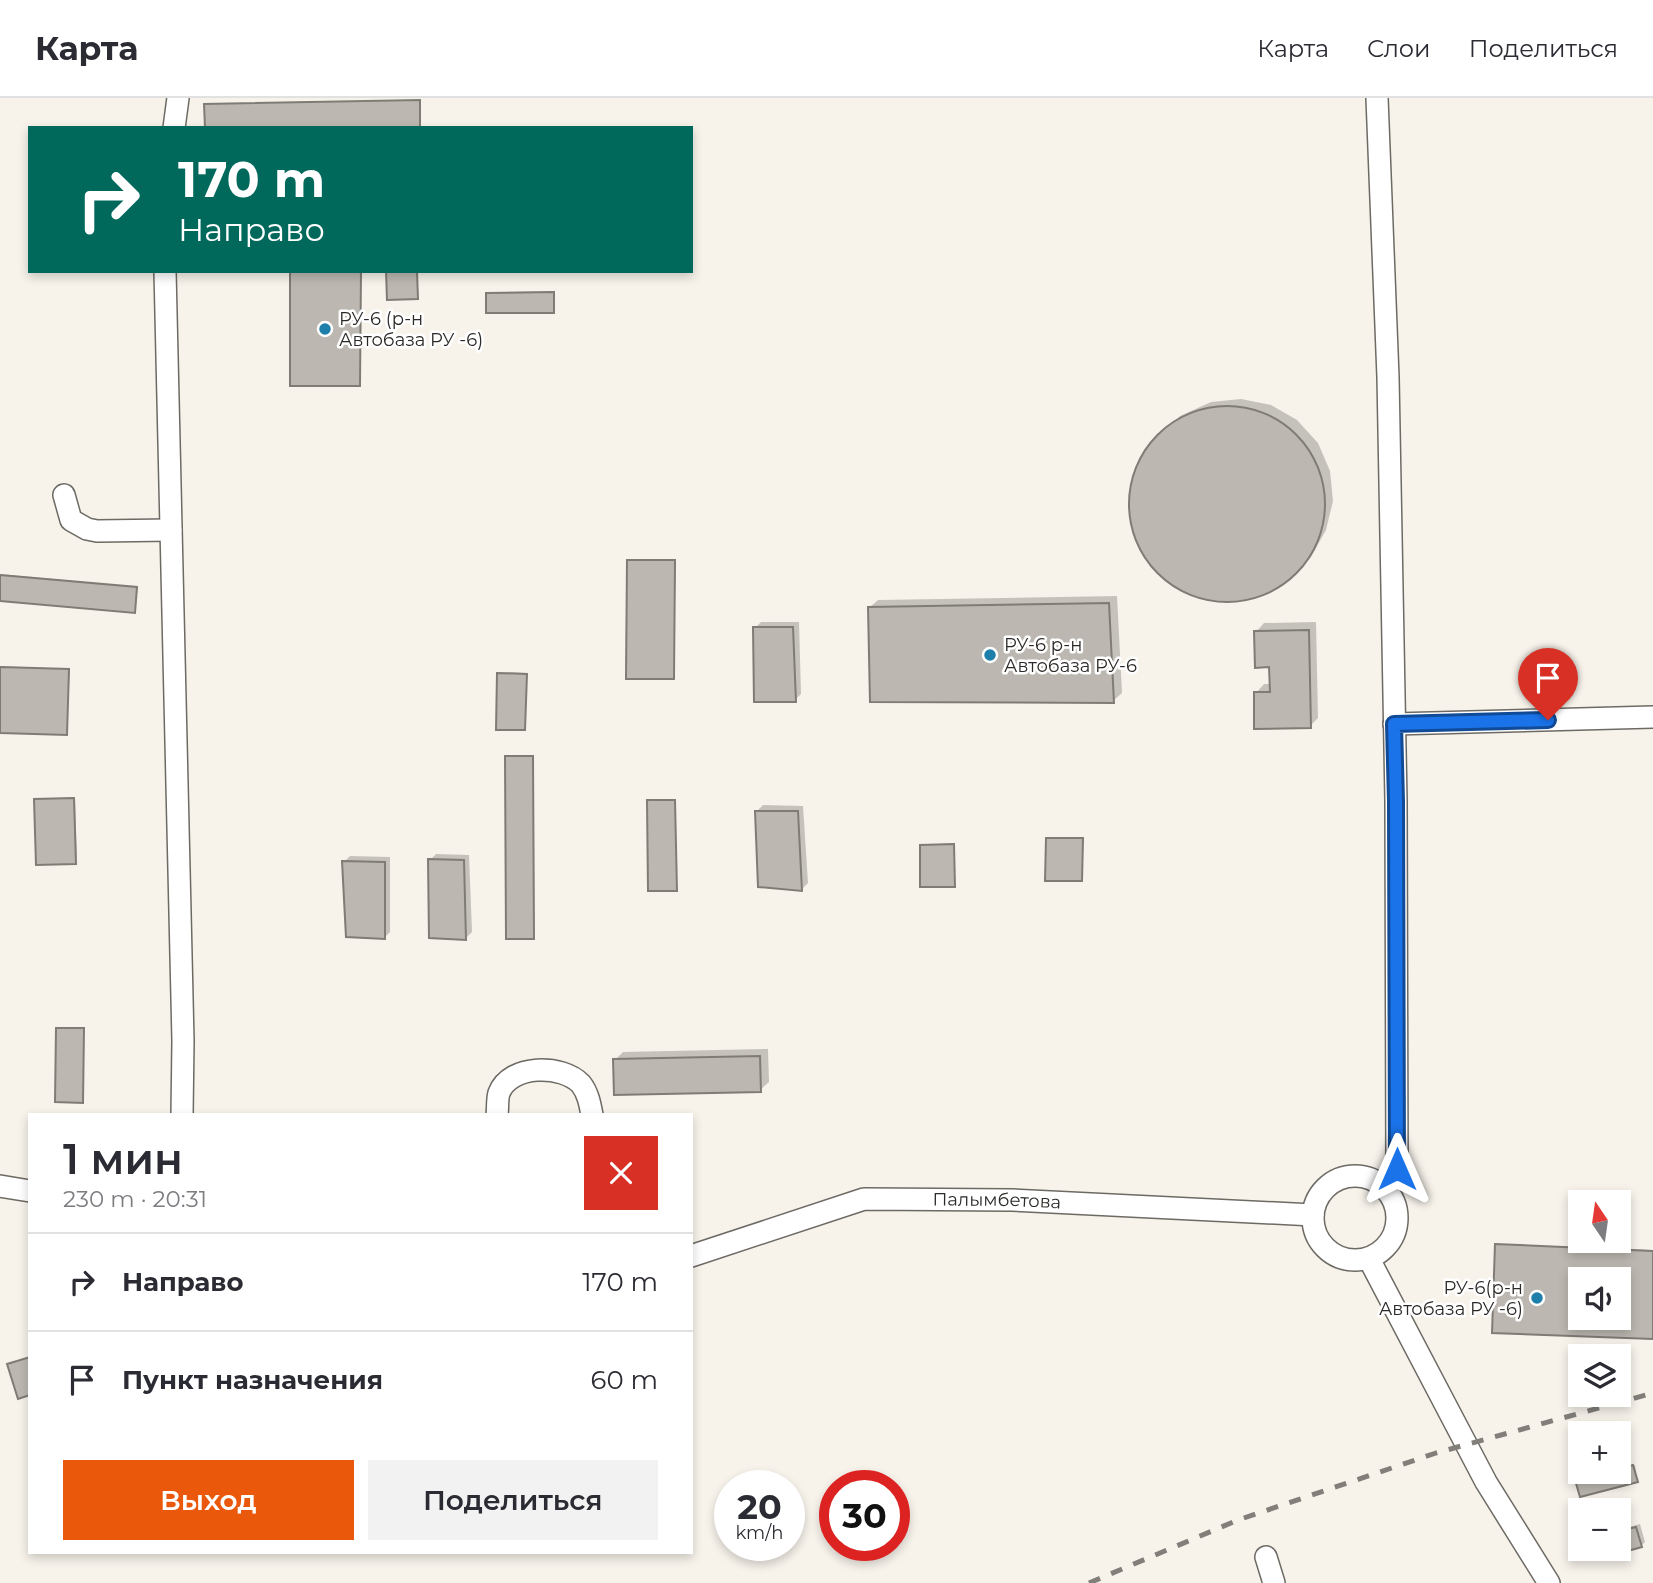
<!DOCTYPE html>
<html lang="ru">
<head>
<meta charset="utf-8">
<style>
	:root { --surface:#fff; --page:#f2f2f3; --text:#2b2b33; --muted:#7c7c81; --line:#e1e1e2; --accent:#ea580c }
	body { margin:0; font-family:Montserrat,sans-serif; background:var(--page); color:var(--text); height:100vh; display:flex; flex-direction:column; font-size:26px; white-space:nowrap }
	* { box-sizing:border-box; margin:0 }
	p { font-size:23px; color:var(--muted) }
	.icon { flex:none; width:38px; height:38px; fill:none; stroke:currentColor; stroke-width:2; stroke-linecap:round; stroke-linejoin:round }
	.map { position:relative; flex:1; overflow:hidden }
	.drawer { position:absolute; left:28px; top:1015px; width:665px; height:441px; display:flex; flex-direction:column; background:var(--surface); border-radius:0px; box-shadow:0 4px 10px #0003 }
	.drawer>* { flex:none }
	.top-card { position:absolute; left:28px; top:28px; width:665px; height:147px; border-radius:0px; box-shadow:0 4px 10px #0003; background:#00695c; color:#fff; overflow:hidden }
	.needle { width:46px; rotate:347deg }
	.buttons { position:absolute; left:1568px; top:1092px; display:grid; gap:14px }
	.buttons a { display:grid; place-items:center; width:63px; height:63px; border-radius:0px; background:var(--surface); box-shadow:0 4px 10px #0003; font-size:35px }
	.speed { position:absolute; left:714px; top:1372px; display:flex; gap:14px; font-size:35px; font-weight:700; text-align:center }
	.speed>* { display:grid; place-content:center; width:91px; height:91px; border-radius:50%; background:var(--surface); box-shadow:0 4px 10px #0003; line-height:1 }
	.speed small { font-size:18px; font-weight:400 }
	.speed .limit { border:10px solid #d22; background:#fff; color:#111 }
	.pin { position:absolute; display:grid; place-items:center; width:60px; height:60px; color:#fff; margin:-72px -30px; border-radius:50% 50% 50% 0; rotate:-45deg; box-shadow:0 0 7px #0007 }
	.pin .icon { rotate:45deg }
	.me { position:absolute; width:77px; margin:-38px; rotate:0deg; stroke-linejoin:round; filter:drop-shadow(0 0 5px #0008) }
	.turn { display:flex; align-items:center; gap:24px; height:147px; padding:0 35px; font-size:32px }
	.turn .icon { width:91px; height:91px; stroke-width:2.5 }
	.turn b { display:block; font-size:49px; line-height:60px }
	.round { display:grid; place-items:center; flex:none; width:74px; height:74px; border-radius:0px; background:var(--page) }
	.head { display:flex; align-items:center; justify-content:space-between; height:119px; padding:0 35px }
	h1 { font-size:42px; font-weight:600; line-height:52px }
	.cta { display:flex; gap:14px; margin-top:auto; padding:14px 35px }
	.cta a { flex:1; height:80px; border-radius:0px; background:var(--accent); color:#fff; font-size:28px; font-weight:600; line-height:80px; text-align:center }
	.cta a+a { background:var(--page); color:var(--text) }
	ul { padding:0; list-style:none }
	li { display:flex; align-items:center; gap:21px; height:98px; padding:0 35px; border-top:2px solid var(--line) }
	li div { flex:1 }
	li b { display:block; font-size:26px }
	li em { font-style:normal }
	header { display:flex; align-items:center; gap:42px; box-sizing:border-box; height:98px; padding:0 35px; background:var(--surface); border-bottom:2px solid var(--line) }
	header strong { font-size:33px }
	nav { display:flex; gap:38px; margin-inline-start:auto; font-size:24px }
	.map>svg:first-child { display:block }
</style>
</head>
<body>
<header>
<strong>Карта</strong>
<nav><a>Карта</a><a>Слои</a><a>Поделиться</a></nav>
</header>
<div class="map">
<svg width="1653" height="1485" viewBox="0 0 1653 1485">
	<rect width="100%" height="100%" fill="#f7f3eb"/>
	<g fill="#0003" fill-rule="evenodd">
		<polygon points="421,2 421,30 207,30 208,6"/>
		<polygon points="292,173 361,173 360,287"/>
		<polygon points="555,193 554,213 487,195 489,194"/>
		<polygon points="1241,301 1271,307 1297,322 1318,345 1330,373 1333,403 1326,432 1311,459 1279,488 1251,500 1217,503 1185,494 1158,474 1138,447 1130,415 1133,381 1147,351 1180,318 1211,304"/>
		<polygon points="631,461 676,461 673,579 629,462"/>
		<polygon points="0,476 138,489 135,512 0,501"/>
		<polygon points="1117,498 1122,595 1113,603 869,510 878,502"/>
		<polygon points="761,524 799,524 801,596 795,602 755,530"/>
		<polygon points="1316,524 1318,620 1310,628 1256,595 1264,586 1271,586 1271,567 1256,534 1264,525"/>
		<polygon points="0,568 70,571 66,635 0,633"/>
		<polygon points="501,574 527,575 525,630 499,576"/>
		<polygon points="508,657 534,657 533,839 507,659"/>
		<polygon points="75,699 77,762 76,764 35,702"/>
		<polygon points="650,701 676,701 676,791 649,703"/>
		<polygon points="763,707 803,708 808,785 802,791 757,713"/>
		<polygon points="1050,739 1084,740 1081,782 1048,740"/>
		<polygon points="955,745 955,786 954,787 921,747"/>
		<polygon points="436,756 469,757 472,834 466,840 430,762"/>
		<polygon points="350,758 390,759 390,834 384,840 344,764"/>
		<polygon points="59,929 84,930 82,1003 58,931"/>
		<polygon points="768,951 769,984 760,992 615,962 623,954"/>
		<path d="M1498 1146 1653 1152V1240L1493 1233ZM1580 1181H1619V1220H1580Z"/>
		<polygon points="1635,1367 1637,1383 1578,1381 1607,1374 1619,1374 1619,1371"/>
		<polygon points="1640,1426 1645,1444 1641,1448 1603,1458 1601,1451 1619,1451 1619,1432"/>
	</g>
	<g fill="#bcb8b1" stroke="#7f7c75" stroke-width="2" fill-rule="evenodd">
		<polygon points="420,2 420,30 205,30 204,6"/>
		<polygon points="290,173 361,173 360,288 290,288"/>
		<polygon points="386,173 417,173 418,201 387,202"/>
		<polygon points="554,194 554,215 486,215 486,195"/>
		<circle cx="1227" cy="406" r="98"/>
		<polygon points="627,462 675,462 674,581 626,581"/>
		<polygon points="0,477 137,489 135,515 0,503"/>
		<polygon points="1109,505 1114,605 870,604 868,509"/>
		<polygon points="753,529 793,529 796,604 754,604"/>
		<polygon points="1309,532 1311,630 1254,631 1254,594 1270,594 1269,569 1255,570 1254,533"/>
		<polygon points="0,569 69,571 67,637 0,635"/>
		<polygon points="497,575 527,576 525,632 496,632"/>
		<polygon points="505,658 533,658 534,841 506,841"/>
		<polygon points="74,700 76,766 36,767 34,701"/>
		<polygon points="647,702 675,702 677,793 648,793"/>
		<polygon points="755,713 798,713 802,793 758,789"/>
		<polygon points="1046,740 1083,740 1082,783 1045,783"/>
		<polygon points="954,746 955,789 920,789 920,747"/>
		<polygon points="428,761 464,762 466,842 429,840"/>
		<polygon points="342,763 385,764 385,841 346,839"/>
		<polygon points="56,930 84,930 83,1005 55,1004"/>
		<polygon points="760,958 761,994 614,997 613,961"/>
		<path d="M1495 1146 1653 1153V1241L1492 1235ZM1580 1181H1619V1220H1580Z"/>
		<polygon points="30,1259 30,1297 18,1301 7,1266"/>
		<polygon points="1633,1367 1638,1384 1580,1399 1575,1382 1607,1374 1619,1374 1619,1371"/>
		<polygon points="1636,1429 1642,1449 1602,1460 1599,1451 1619,1451 1619,1433"/>
	</g>
	<g fill="none" stroke-linecap="round" stroke-linejoin="round">
		<defs>
			<g id="minor">
				<polyline points="1377,0 1388,279 1396,703 1397,1071 1387,1091"/>
				<polyline points="174,30 178,0"/>
				<polyline points="165,173 183,943 182,1017"/>
				<polyline points="64,397 71,422 87,431 97,433 171,432"/>
				<polyline points="1394,626 1653,619"/>
				<path d="M497 1017C498 1010 497 1001 499 995 510 966 562 966 581 986 588 995 590 1006 592 1017"/>
				<circle cx="1355" cy="1120" r="42"/>
				<polyline points="0,1088 30,1093"/>
				<path id="s1" d="M691 1158 864 1101 1012 1102 1313 1117"/>
				<polyline points="1369,1161 1486,1384 1549,1485"/>
				<polyline points="1266,1459 1274,1485"/>
			</g>
		</defs>
		<use href="#minor" stroke="#6d6a64" stroke-width="24"/>
		<use href="#minor" stroke="#fff" stroke-width="21"/>
		<polyline stroke="#827f7a" stroke-width="5" stroke-dasharray="12 12" stroke-linecap="butt" points="1089,1485 1238,1422 1436,1355 1653,1295"/>
	</g>
	<g fill="none" stroke-linecap="round" stroke-linejoin="round">
		<defs>
			<polyline id="route" points="1397,1071 1396,703 1394,626 1548,622"/>
		</defs>
		<use href="#route" stroke="#114b97" stroke-width="18"/>
		<use href="#route" stroke="#1a73e8" stroke-width="12"/>
	</g>
	<g fill="#1d7faa" stroke="#fff" stroke-width="2.5">
		<circle cx="325" cy="231" r="7"/>
		<circle cx="990" cy="557" r="7"/>
		<circle cx="1537" cy="1200" r="7"/>
	</g>
	<g text-anchor="middle" dominant-baseline="central" stroke-width="5" stroke-linejoin="round" paint-order="stroke">
		<g font-size="18" fill="#2c2a28" stroke="#fff" text-anchor="start">
			<text x="339" y="221">РУ-6 (р-н<tspan x="339" dy="21">Автобаза РУ -6)</tspan></text>
			<text x="1004" y="547">РУ-6 р-н<tspan x="1004" dy="21">Автобаза РУ-6</tspan></text>
			<text x="1523" y="1190" text-anchor="end">РУ-6(р-н<tspan x="1523" dy="21">Автобаза РУ -6)</tspan></text>
		</g>
		<g font-size="18" fill="#2c2a28" stroke="#fff">
			<text stroke="none"><textPath href="#s1" startOffset="315">Палымбетова</textPath></text>
		</g>
	</g>
</svg>
<div class="buttons">
<a><svg class="needle" viewBox="-14 -14 28 28"><path d="M0-13l5 13h-10z" fill="#e53935"/><path d="M0 13l5-13h-10z" fill="#7c7c81"/></svg></a>
<a><svg class="icon" aria-label="sound" viewBox="0 0 24 24"><path d="M4 9h4l5-4v14l-5-4H4zM17 9q2 3 0 6"/></svg></a>
<a><svg class="icon" aria-label="layers" viewBox="0 0 24 24"><path d="M12 4l9 5-9 5-9-5zM3 14l9 5 9-5"/></svg></a>
<a>+</a>
<a>−</a>
</div>
<div class="speed"><div>20<small>km/h</small></div><div class="limit">30</div></div>
<div class="pin" style="left:1548px;top:622px;background:#d93025"><svg class="icon" aria-label="arrive" viewBox="0 0 24 24"><path d="M6 21V4h12l-3 4 3 4H6"/></svg></div>
<svg class="me" style="left:1397px;top:1071px" viewBox="-20 -20 40 40"><path d="M0-17L14 15 0 8-14 15z" fill="#1a73e8" stroke="#fff" stroke-width="4"/></svg>
<div class="top-card">
<div class="turn"><svg class="icon" aria-label="right" viewBox="0 0 24 24"><path d="M7 20v-9h11M14 6l5 5-5 5"/></svg><div><b>170 m</b>Направо</div></div>
</div>
<section class="drawer">
<div class="head"><div><h1>1 мин</h1><p>230 m · 20:31</p></div><a class="round" style="background:#d93025;color:#fff"><svg class="icon" aria-label="close" viewBox="0 0 24 24"><path d="M6 6l12 12M18 6L6 18"/></svg></a></div>
<ul>
<li><svg class="icon" aria-label="right" viewBox="0 0 24 24"><path d="M7 20v-9h11M14 6l5 5-5 5"/></svg><div><b>Направо</b></div><em>170 m</em></li>
<li><svg class="icon" aria-label="arrive" viewBox="0 0 24 24"><path d="M6 21V4h12l-3 4 3 4H6"/></svg><div><b>Пункт назначения</b></div><em>60 m</em></li>
</ul>
<div class="cta"><a>Выход</a><a>Поделиться</a></div>
</section>
</div>
</body>
</html>
